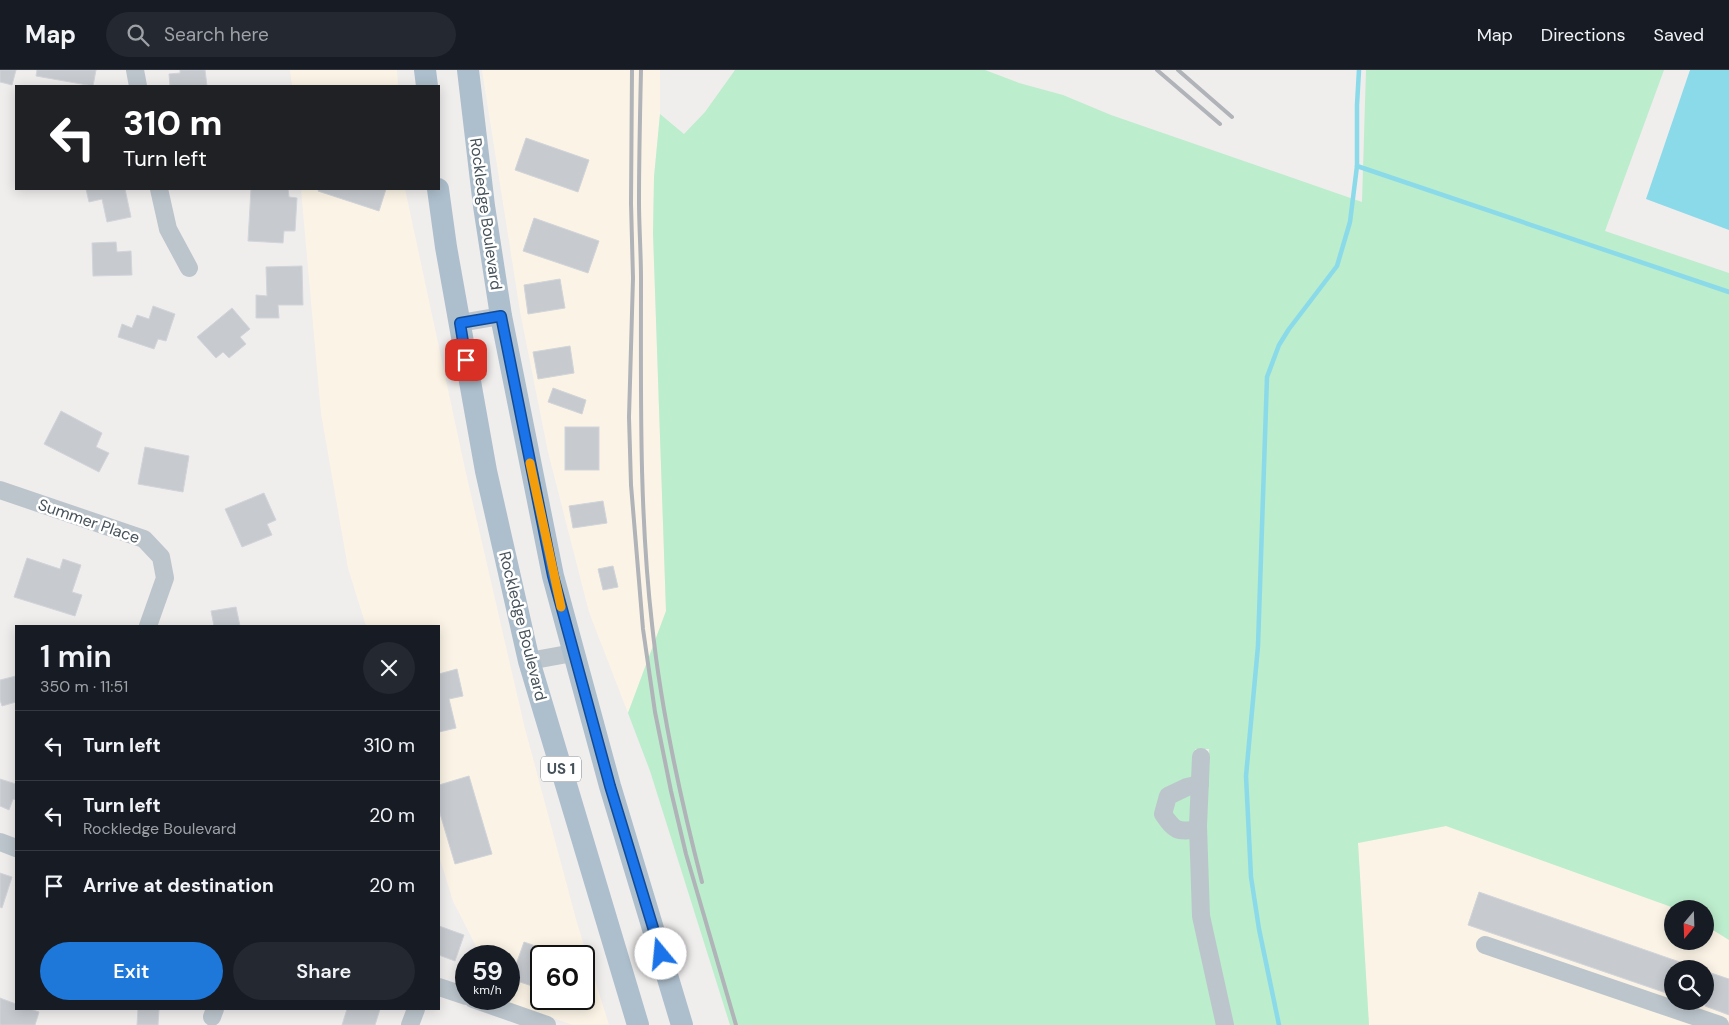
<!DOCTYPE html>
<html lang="en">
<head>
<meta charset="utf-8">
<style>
	:root { --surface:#171b24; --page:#242831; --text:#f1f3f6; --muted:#9ea1a6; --line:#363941; --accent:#1e78da }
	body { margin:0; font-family:"DM Sans",sans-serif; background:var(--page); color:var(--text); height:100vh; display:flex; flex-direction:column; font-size:19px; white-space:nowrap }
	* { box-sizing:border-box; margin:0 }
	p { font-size:16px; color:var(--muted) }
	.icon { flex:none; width:28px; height:28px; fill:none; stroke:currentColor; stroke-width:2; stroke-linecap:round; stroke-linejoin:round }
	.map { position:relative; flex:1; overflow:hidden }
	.details { position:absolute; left:15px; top:555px; width:425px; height:385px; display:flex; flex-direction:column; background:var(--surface); border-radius:0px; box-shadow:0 2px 12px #0003 }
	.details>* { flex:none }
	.hud { position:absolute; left:15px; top:15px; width:425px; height:105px; border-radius:0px; box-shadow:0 2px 12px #0003; background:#202124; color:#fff; overflow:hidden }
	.needle { width:32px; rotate:199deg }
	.fabs { position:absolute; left:1664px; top:830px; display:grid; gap:10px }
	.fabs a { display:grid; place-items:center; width:50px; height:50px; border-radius:50%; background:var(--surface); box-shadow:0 2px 12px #0003; font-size:25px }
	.speed { position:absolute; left:455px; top:875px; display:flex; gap:10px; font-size:25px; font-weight:700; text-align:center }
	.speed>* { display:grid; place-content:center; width:65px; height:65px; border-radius:50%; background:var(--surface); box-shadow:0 2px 12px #0003; line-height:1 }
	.speed small { font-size:12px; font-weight:400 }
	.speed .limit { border:2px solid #111; border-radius:8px; background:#fff; color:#111 }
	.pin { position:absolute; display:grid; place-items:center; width:42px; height:42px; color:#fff; margin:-21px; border-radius:10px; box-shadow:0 2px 8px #0006 }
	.me { position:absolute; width:55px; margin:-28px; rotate:343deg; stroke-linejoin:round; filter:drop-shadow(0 0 4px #0008) }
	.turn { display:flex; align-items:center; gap:18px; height:105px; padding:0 25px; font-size:22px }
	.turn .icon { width:65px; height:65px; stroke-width:2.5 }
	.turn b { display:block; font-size:35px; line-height:42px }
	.round { display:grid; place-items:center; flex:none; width:52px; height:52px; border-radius:26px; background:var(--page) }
	.head { display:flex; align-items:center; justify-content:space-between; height:85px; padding:0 25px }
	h1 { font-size:30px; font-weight:600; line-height:38px }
	.action { display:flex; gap:10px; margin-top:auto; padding:10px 25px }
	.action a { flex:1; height:58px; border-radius:30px; background:var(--accent); color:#fff; font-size:20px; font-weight:600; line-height:58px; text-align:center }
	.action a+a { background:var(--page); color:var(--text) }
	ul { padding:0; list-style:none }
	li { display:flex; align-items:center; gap:15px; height:70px; padding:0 25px; border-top:1px solid var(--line) }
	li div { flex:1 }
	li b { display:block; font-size:19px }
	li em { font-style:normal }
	header { display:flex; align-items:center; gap:30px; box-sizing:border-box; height:70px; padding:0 25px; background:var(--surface); border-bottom:1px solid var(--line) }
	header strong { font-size:24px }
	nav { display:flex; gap:28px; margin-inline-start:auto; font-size:18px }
	.search { width:350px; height:45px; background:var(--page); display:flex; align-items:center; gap:12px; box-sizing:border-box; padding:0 18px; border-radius:28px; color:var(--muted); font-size:19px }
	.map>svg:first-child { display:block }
</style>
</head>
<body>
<header>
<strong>Map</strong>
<div class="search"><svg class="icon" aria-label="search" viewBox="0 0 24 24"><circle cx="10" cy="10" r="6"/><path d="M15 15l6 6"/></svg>Search here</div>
<nav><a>Map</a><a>Directions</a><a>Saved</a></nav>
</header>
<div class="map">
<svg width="1729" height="955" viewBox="0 0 1729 955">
	<rect width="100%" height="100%" fill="#f0eded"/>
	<g fill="#fbf4e6" fill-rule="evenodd">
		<polygon points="290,0 397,0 398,16 292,16"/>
		<polygon points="482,0 660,0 660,44 654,107 653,163 666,541 628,643 589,542 548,382 520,241"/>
		<path d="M301 119H405L465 399 524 655 577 853 609 955H573L504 931 503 929H509V886H481L453 831 439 786V556H366L348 498 321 343ZM541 886H584V929H541Z"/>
		<path d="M1446 756 1676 838 1672 839V871H1705V855L1729 870V955H1369L1358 773ZM1672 899H1705V931H1672Z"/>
	</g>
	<polygon fill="#bcedcd" points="735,0 985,0 1019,13 1063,25 1111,45 1362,132 1366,0 1664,0 1605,161 1729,203 1729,870 1705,855 1705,839 1677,839 1446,756 1358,773 1369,955 1233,955 1209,844 1205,756 1209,679 1195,679 1190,757 1218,955 730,955 650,701 628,643 666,541 653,163 654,107 660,44 684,64 705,42"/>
	<polygon fill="#8adae9" points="1690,0 1729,0 1729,160 1646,129"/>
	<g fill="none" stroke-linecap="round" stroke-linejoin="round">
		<g stroke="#8adae9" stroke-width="4.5">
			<polyline points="1357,96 1729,222"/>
			<polyline points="1279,955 1259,859 1251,807 1246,706 1258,576 1267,307 1279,275 1289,259 1337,196 1350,152 1357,96 1357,35 1359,0"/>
		</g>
	</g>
	<g fill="#c7cbd0" stroke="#d1d4d9">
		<polygon points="0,0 16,0 12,15 0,12"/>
		<polygon points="37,0 96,0 93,16 36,6"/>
		<polygon points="180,0 205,0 207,16 170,16 169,4 180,3"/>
		<polygon points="526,68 589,90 578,122 515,100"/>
		<polygon points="86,119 125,119 131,147 107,152 102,129 89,132"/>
		<polygon points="251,119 288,119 289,127 297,128 295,161 284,161 283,173 248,171"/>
		<polygon points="319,119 386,119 379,141 318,121"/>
		<polygon points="534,148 599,171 588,203 523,181"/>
		<polygon points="116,172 117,182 131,181 132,205 93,206 92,173"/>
		<polygon points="302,196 303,235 278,235 279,248 256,248 256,225 267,226 266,197"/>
		<polygon points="560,209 565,238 528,244 524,215"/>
		<polygon points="153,236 175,244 166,271 158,269 154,279 118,267 122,254 132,258 137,245 149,249"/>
		<polygon points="232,238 250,259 240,267 246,274 229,288 223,282 216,288 197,267"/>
		<polygon points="570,276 574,303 538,309 533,282"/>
		<polygon points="553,318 586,330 582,344 548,332"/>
		<polygon points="61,341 102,363 96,377 109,383 99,402 44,374"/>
		<rect x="565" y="357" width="34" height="43"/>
		<polygon points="145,377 189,386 183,422 138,414"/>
		<polygon points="264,423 276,450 267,454 272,465 242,477 225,439"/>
		<polygon points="603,431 607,453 573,458 569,436"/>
		<polygon points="27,488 60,499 63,489 81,495 72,522 82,525 75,546 14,527"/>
		<polygon points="613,496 618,517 603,520 598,499"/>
		<polygon points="236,537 240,556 214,556 211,541"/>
		<polygon points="457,599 463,626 449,629 456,658 439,662 439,604"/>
		<polygon points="16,606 16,632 2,636 0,630 0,610"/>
		<polygon points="469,706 492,784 455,794 439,740 439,715"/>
		<polygon points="0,709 16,714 16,730 13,729 9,740 0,736"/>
		<polygon points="0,803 12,807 2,838 0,837"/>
		<polygon points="1479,822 1694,897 1694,899 1672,899 1672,925 1468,855"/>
		<polygon points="439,856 464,865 455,891 439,885"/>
		<polygon points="524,872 541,878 541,919 511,909"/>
		<polygon points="1705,901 1729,909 1729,945 1705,936"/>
		<polygon points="0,928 16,934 16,939 30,939 39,942 35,955 0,955"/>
		<polygon points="138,939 159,939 158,955 137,955"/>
		<polygon points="347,939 380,939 375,955 342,955"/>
	</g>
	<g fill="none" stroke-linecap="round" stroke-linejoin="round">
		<g stroke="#bcc5cc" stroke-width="18">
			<polyline points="135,0 138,16"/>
			<polyline points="159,119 168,159 189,198"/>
			<polyline points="460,253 501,246"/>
			<polyline points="0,420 144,469 161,487 165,508 148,556"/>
			<polyline points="529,591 573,583"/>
			<polyline points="1201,687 1198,756 1201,846 1225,955"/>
			<path d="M1198 759C1177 763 1174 760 1163 744L1168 726 1187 717 1200 714"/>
			<polyline points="0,772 16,778"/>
			<polyline points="1485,875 1720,955"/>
			<polyline points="439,917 466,926"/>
			<polyline points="473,929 547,955"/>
			<polyline points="212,947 215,939"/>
			<polyline points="410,955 416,939"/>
		</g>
		<g stroke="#adbecc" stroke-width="22">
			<polyline points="425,0 427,16"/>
			<polyline points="468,0 484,136 501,246 553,506 610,716 682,955"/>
			<polyline points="438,119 446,177 486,401 529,591 638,955"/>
		</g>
		<g stroke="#b0b3b8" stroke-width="4">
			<polyline points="632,0 631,133 633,208 629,347 631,415 643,559 655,642 671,721 686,784 736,955"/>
			<path d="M641 0C640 44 639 88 639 131 639 157 641 183 641 209 641 325 639 440 652 554 661 641 680 727 702 812"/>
			<polyline points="1157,0 1220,54"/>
			<polyline points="1178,0 1232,47"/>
		</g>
	</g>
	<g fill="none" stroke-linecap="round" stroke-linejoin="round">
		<defs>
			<polyline id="route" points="466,290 460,253 501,246 553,506 610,716 661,884"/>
		</defs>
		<use href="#route" stroke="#114b97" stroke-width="12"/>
		<use href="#route" stroke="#1a73e8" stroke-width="9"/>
		<polyline stroke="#f59e0b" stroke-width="9" points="530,393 561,537"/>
	</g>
	<g text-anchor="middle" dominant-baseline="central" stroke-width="5" stroke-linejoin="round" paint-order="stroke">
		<rect fill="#fff" stroke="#7e868c" stroke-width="1" x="541" y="686.5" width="40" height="25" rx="4"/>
		<g font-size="15" font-weight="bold" fill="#46525a">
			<text x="561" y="699">US 1</text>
		</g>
		<g font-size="16" fill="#46525a" stroke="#fff">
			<text transform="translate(486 144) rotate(82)">Rockledge Boulevard</text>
			<text transform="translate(89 451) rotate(19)">Summer Place</text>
			<text transform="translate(523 556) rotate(76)">Rockledge Boulevard</text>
		</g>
	</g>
</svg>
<div class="fabs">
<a><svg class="needle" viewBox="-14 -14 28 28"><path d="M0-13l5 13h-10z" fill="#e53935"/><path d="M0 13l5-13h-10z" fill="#9ea1a6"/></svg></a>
<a><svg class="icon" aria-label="search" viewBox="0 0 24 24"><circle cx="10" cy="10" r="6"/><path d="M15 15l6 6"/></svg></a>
</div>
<div class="speed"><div>59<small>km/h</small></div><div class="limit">60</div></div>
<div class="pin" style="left:466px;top:290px;background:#d93025"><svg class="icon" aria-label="arrive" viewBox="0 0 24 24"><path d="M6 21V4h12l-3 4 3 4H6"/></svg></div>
<svg class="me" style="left:661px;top:884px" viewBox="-20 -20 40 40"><circle r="19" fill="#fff"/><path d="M0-13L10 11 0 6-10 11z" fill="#1a73e8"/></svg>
<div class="hud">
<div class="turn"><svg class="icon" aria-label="left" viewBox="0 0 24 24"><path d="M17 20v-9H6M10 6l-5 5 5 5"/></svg><div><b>310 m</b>Turn left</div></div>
</div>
<section class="details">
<div class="head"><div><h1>1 min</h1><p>350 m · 11:51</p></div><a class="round"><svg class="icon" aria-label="close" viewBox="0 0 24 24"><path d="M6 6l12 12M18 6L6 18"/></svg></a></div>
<ul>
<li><svg class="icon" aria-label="left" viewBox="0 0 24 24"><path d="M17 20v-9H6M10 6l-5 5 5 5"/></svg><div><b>Turn left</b></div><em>310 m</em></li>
<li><svg class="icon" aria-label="left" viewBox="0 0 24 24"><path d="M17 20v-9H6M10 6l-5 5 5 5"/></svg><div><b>Turn left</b><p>Rockledge Boulevard</p></div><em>20 m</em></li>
<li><svg class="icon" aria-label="arrive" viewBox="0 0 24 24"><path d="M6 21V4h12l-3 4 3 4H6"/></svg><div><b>Arrive at destination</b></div><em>20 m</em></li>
</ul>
<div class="action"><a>Exit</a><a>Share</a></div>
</section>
</div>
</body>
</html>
